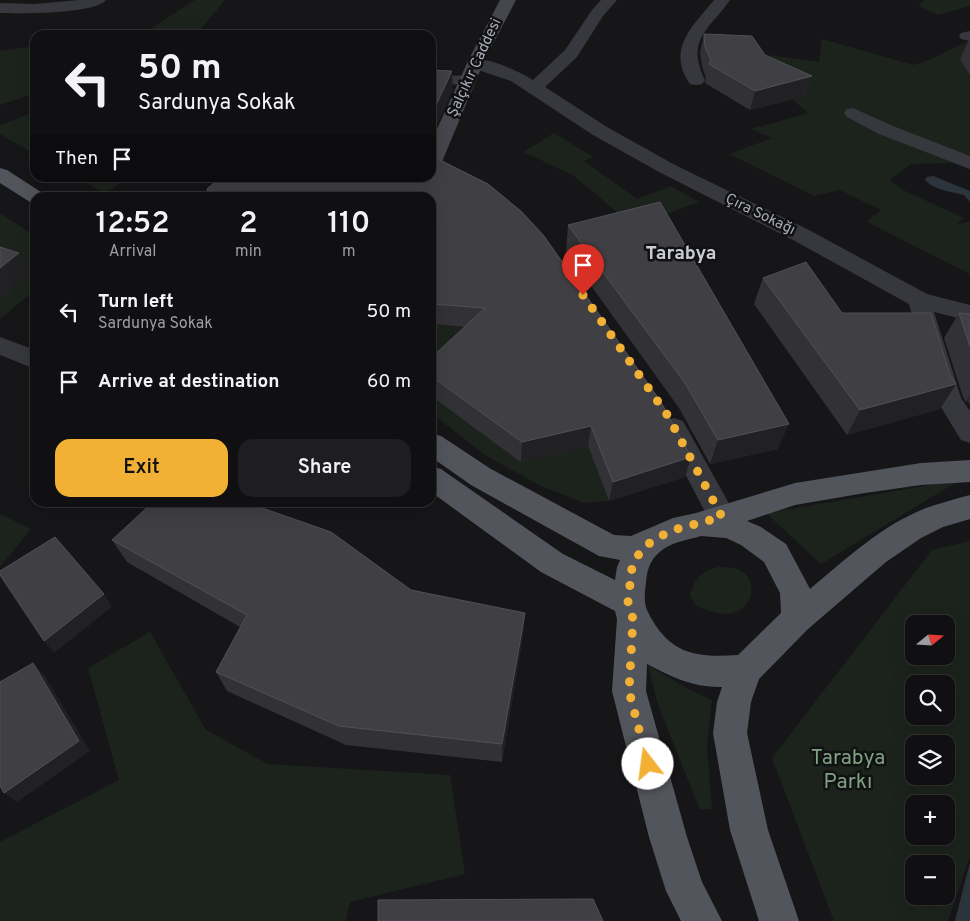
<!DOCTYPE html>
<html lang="en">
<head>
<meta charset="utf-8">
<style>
	:root { --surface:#101012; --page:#1e1e20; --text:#f1f3f6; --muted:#9c9d9f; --line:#303032; --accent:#f2b134 }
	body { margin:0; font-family:Overpass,sans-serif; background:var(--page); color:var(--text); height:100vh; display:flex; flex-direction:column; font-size:19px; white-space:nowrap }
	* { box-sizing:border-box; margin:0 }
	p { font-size:16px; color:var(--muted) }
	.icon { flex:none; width:28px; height:28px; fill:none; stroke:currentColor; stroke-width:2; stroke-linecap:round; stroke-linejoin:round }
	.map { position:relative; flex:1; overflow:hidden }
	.drawer { position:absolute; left:30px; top:192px; width:406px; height:315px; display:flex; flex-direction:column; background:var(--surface); border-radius:15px; box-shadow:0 5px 20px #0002,0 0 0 1px var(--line) }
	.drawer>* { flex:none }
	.hud { position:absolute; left:30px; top:30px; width:406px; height:152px; border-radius:15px; box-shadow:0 5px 20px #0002,0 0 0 1px var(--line); background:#101012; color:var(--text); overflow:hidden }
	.needle { width:32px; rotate:72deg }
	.tools { position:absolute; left:905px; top:615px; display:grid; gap:10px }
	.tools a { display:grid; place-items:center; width:50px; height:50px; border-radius:10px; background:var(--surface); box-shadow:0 5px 20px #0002,0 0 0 1px var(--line); font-size:25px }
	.pin { position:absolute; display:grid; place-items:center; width:42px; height:42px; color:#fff; margin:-51px -21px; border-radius:50% 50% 50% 0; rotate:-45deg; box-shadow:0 0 5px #0007 }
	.pin .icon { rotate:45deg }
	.me { position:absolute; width:55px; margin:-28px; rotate:345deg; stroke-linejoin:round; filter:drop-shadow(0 0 4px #0008) }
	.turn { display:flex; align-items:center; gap:18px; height:105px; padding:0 25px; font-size:22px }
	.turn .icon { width:65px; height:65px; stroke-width:2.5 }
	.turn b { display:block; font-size:35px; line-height:42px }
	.then { display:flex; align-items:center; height:48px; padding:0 25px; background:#0003; gap:10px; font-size:19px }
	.eta { display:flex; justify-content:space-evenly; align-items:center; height:85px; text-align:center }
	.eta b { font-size:30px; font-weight:600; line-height:35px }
	.primary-button { display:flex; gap:10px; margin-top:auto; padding:10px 25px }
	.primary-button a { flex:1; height:58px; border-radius:15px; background:var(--accent); color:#111; font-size:20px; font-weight:600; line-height:58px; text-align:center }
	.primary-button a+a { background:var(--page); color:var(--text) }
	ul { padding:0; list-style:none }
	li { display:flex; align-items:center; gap:15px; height:70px; padding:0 25px }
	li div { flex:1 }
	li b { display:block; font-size:19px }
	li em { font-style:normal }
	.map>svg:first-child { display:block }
</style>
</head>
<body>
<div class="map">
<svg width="970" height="921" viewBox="0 0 970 921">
	<rect width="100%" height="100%" fill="#161618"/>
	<g fill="#1c231d" fill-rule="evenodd">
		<polygon points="195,0 225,0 200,30 193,35 134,35 150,29"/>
		<polygon points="925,0 970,0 970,6 938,15 918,5"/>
		<path d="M822 39 913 65 932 59 970 40V170L954 163 911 164 890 180 903 190 964 218 957 224 970 222V274L867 222 881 210 840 190 814 196 729 154 772 138 751 129 808 113 793 100 810 93C793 84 771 77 770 55L819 62Z"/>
		<polygon points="35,46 35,102 27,96 0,105 0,51"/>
		<polygon points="35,112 35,154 0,134 0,125"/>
		<polygon points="554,133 593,157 584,161 637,199 671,186 699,202 634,226 574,176 524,152"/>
		<polygon points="77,178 130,178 104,193"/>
		<polygon points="0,213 35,236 35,290 0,319"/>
		<polygon points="431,324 468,328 431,380"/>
		<polygon points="431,396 521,461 588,446 609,501 584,503 537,484 485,455 431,413"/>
		<polygon points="960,480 821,564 766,513"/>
		<polygon points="0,514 31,529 0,567"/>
		<path d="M970 541V856L948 921H834L772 758 932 550ZM914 624H946V656H914ZM914 684H946V716H914ZM914 744H946V776H914ZM914 804H946V836H914ZM914 864H946V896H914Z"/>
		<path d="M718 567C726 567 734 567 741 571 759 582 752 608 733 613 726 615 717 613 710 611 699 608 694 605 690 595 695 578 701 572 718 567Z"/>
		<polygon points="150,632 206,730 268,764 450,775 465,874 350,902 346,921 0,921 0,842 119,780 88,668"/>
		<polygon points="648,665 688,689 712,700 707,746 712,809 700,810 658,705"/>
	</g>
	<g fill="#2c353c">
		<path d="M933 176 970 191V202L964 195C950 191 936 191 925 180L927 177Z"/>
		<polygon points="970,862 970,921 955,921"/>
	</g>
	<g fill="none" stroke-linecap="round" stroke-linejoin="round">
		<g fill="#37383d" fill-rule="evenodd">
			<path d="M79 0H106C96 14 18 14 0 13V3L35 4Z"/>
			<path d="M601 0H617L603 16 577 57 545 87 607 127 675 165 809 230 927 294 970 305V321L934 312 961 398 970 411V443L961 440 936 399 909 304 793 240 661 173 593 135 511 81 469 67 467 63 469 59C484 56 520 71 533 80L565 50 592 10Z"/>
			<path d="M714 0H730C708 31 686 39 705 80L702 84 696 85 690 84C666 49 693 26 714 0Z"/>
			<polygon points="970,31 970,41 961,39 959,36 961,33"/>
			<polygon points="431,75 473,76 476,80 473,84 431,85"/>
			<polygon points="853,108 893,126 970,156 970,169 879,134 847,117 844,113 847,109"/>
			<polygon points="0,337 35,350 35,369 0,355"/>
			<polygon points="674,418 683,421 732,509 737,517 732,525 722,529 712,525 661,428 665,421"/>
		</g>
		<polygon fill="#45474d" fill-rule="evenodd" points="500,0 516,0 485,59 441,164 438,168 431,170 431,142 469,59"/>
		<g fill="#53555c" fill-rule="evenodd">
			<polygon points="0,168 7,170 44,194 47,198 35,198 35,204 30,202 0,183"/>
			<path d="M431 433 441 436 491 469 614 535 631 536 673 518 696 513 795 483 921 463 970 460V482L921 485 865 493 795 505 747 521 761 527 786 544 810 589C846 559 882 525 926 508 940 503 955 499 970 495V519L943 527 921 538 886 562 808 629 759 679 751 702 747 733 768 830 799 921H759L730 830 713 733 717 702 722 687C695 688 671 677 647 664L646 691 687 837 702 882 722 921H681L666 891 649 837 612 691 617 619 615 611 541 572 431 492V466L441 469 563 554 615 580 617 567 620 560 599 556 471 485 431 457ZM701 536 726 538 741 545 764 562 780 593 781 613 738 655C704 657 677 657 656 626 645 609 643 604 646 583 647 568 651 557 665 548 676 541 688 540 701 536Z"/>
		</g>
	</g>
	<g fill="#323236">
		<polygon points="704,34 765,55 812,76 806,96 750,110 705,83 706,78 702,66 700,53"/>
		<polygon points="969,40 970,40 970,75 960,59"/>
		<polygon points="35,87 35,104 29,91"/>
		<polygon points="436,158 488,184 522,212 544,236 661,402 691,457 685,477 609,501 588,446 521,462 431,396 431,358 465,327 431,324 431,198 209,198 207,189 220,178 414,178 413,179 424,179 425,178 431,178 431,166"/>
		<polygon points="568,225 778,449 710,464 679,408 566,251"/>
		<polygon points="763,278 950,375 956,384 940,409 847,435 754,304"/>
		<polygon points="959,313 970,314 970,405 968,401 966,402 963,397 944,338"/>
		<polygon points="112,540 525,613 523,635 502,762 346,745 227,691 216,672 240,627 127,562"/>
	</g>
	<g fill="#212124">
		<polygon points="452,71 453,90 438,123 431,132 431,111"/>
		<polygon points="812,76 806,96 750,110 755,91"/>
		<polygon points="408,178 414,178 409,186"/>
		<polygon points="19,253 30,273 0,299 0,268"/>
		<polygon points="956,384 940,409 847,435 860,410"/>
		<polygon points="970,396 970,398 968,401 966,402"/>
		<polygon points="789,424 778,449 710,464 718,440"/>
		<polygon points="591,426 588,446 521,462 522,442"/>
		<polygon points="691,457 685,477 609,501 613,482"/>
		<polygon points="104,594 112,607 54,653 44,641"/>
		<polygon points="525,613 523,635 502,762 502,744"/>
		<polygon points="33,663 44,675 90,751 17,802 4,793"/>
	</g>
	<g fill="#3f3f44" stroke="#4f5156">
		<polygon points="704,34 752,36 765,55 812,76 755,91 709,64 711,60 705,47"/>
		<polygon points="431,70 452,71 437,103 431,111"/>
		<polygon points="35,87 35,95 29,91"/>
		<polygon points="436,158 488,184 522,212 544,236 661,402 691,457 613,482 591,426 522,442 431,376 431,358 485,308 431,304 431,198 211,198 207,189 220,178 390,178 395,179 424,179 425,178 431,178 431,166"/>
		<polygon points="660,202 789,424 718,440 685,383 568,225"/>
		<polygon points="0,247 19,253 0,268"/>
		<polygon points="806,262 842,313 931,313 950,375 956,384 860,410 763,278"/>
		<polygon points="959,313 970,314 970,346"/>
		<polygon points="153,502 245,502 331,532 411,590 525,613 502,744 339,726 216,672 247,615 112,540"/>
		<polygon points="55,537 104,594 44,641 0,575 0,571"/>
		<polygon points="33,663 79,741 4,793 0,786 0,682"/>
		<polygon points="593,899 603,921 378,921 378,900"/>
	</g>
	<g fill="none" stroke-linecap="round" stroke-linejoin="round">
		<polyline stroke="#f2b134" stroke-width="9" stroke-dasharray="0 16.2" points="583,295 668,416 722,517 673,530 653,540 640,552 632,567 628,602 633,619 629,691 648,764"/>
	</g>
	<g text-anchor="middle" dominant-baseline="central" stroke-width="5" stroke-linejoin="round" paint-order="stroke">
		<g font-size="15" fill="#a8adb8" stroke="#111113">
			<text transform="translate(475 68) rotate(-65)">Şalçıkır Caddesi</text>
			<text transform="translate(760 215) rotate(26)">Çıra Sokağı</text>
		</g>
		<g font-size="19" font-weight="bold" fill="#c9ccd4" stroke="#111113">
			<text x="681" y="254">Tarabya</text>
		</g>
		<g font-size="21" fill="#7fa381" stroke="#111113">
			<text x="848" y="758">Tarabya<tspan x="848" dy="24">Parkı</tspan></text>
		</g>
	</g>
</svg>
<div class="tools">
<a><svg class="needle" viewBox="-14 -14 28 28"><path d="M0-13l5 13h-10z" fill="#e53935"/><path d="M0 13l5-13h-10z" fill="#9c9d9f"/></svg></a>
<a><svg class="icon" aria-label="search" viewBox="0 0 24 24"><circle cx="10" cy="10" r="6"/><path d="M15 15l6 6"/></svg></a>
<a><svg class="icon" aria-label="layers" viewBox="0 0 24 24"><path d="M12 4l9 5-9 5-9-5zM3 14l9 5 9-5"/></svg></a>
<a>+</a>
<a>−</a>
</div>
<div class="pin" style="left:583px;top:295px;background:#d93025"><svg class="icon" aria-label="arrive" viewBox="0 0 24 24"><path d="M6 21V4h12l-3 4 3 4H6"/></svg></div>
<svg class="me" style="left:648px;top:764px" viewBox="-20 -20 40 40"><circle r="19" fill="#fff"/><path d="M0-13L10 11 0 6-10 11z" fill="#f2b134"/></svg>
<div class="hud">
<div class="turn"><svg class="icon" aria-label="left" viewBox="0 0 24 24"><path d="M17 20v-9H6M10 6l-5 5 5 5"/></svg><div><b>50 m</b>Sardunya Sokak</div></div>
<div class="then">Then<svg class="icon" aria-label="arrive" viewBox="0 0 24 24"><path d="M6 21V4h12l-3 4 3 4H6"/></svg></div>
</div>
<section class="drawer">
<div class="eta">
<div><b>12:52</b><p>Arrival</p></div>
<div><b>2</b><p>min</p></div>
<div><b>110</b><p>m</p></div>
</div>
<ul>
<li><svg class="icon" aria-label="left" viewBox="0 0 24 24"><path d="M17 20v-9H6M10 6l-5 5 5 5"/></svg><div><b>Turn left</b><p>Sardunya Sokak</p></div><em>50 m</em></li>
<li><svg class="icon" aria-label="arrive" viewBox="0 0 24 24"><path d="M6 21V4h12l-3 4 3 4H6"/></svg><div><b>Arrive at destination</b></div><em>60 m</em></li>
</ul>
<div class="primary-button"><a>Exit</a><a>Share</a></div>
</section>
</div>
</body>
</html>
